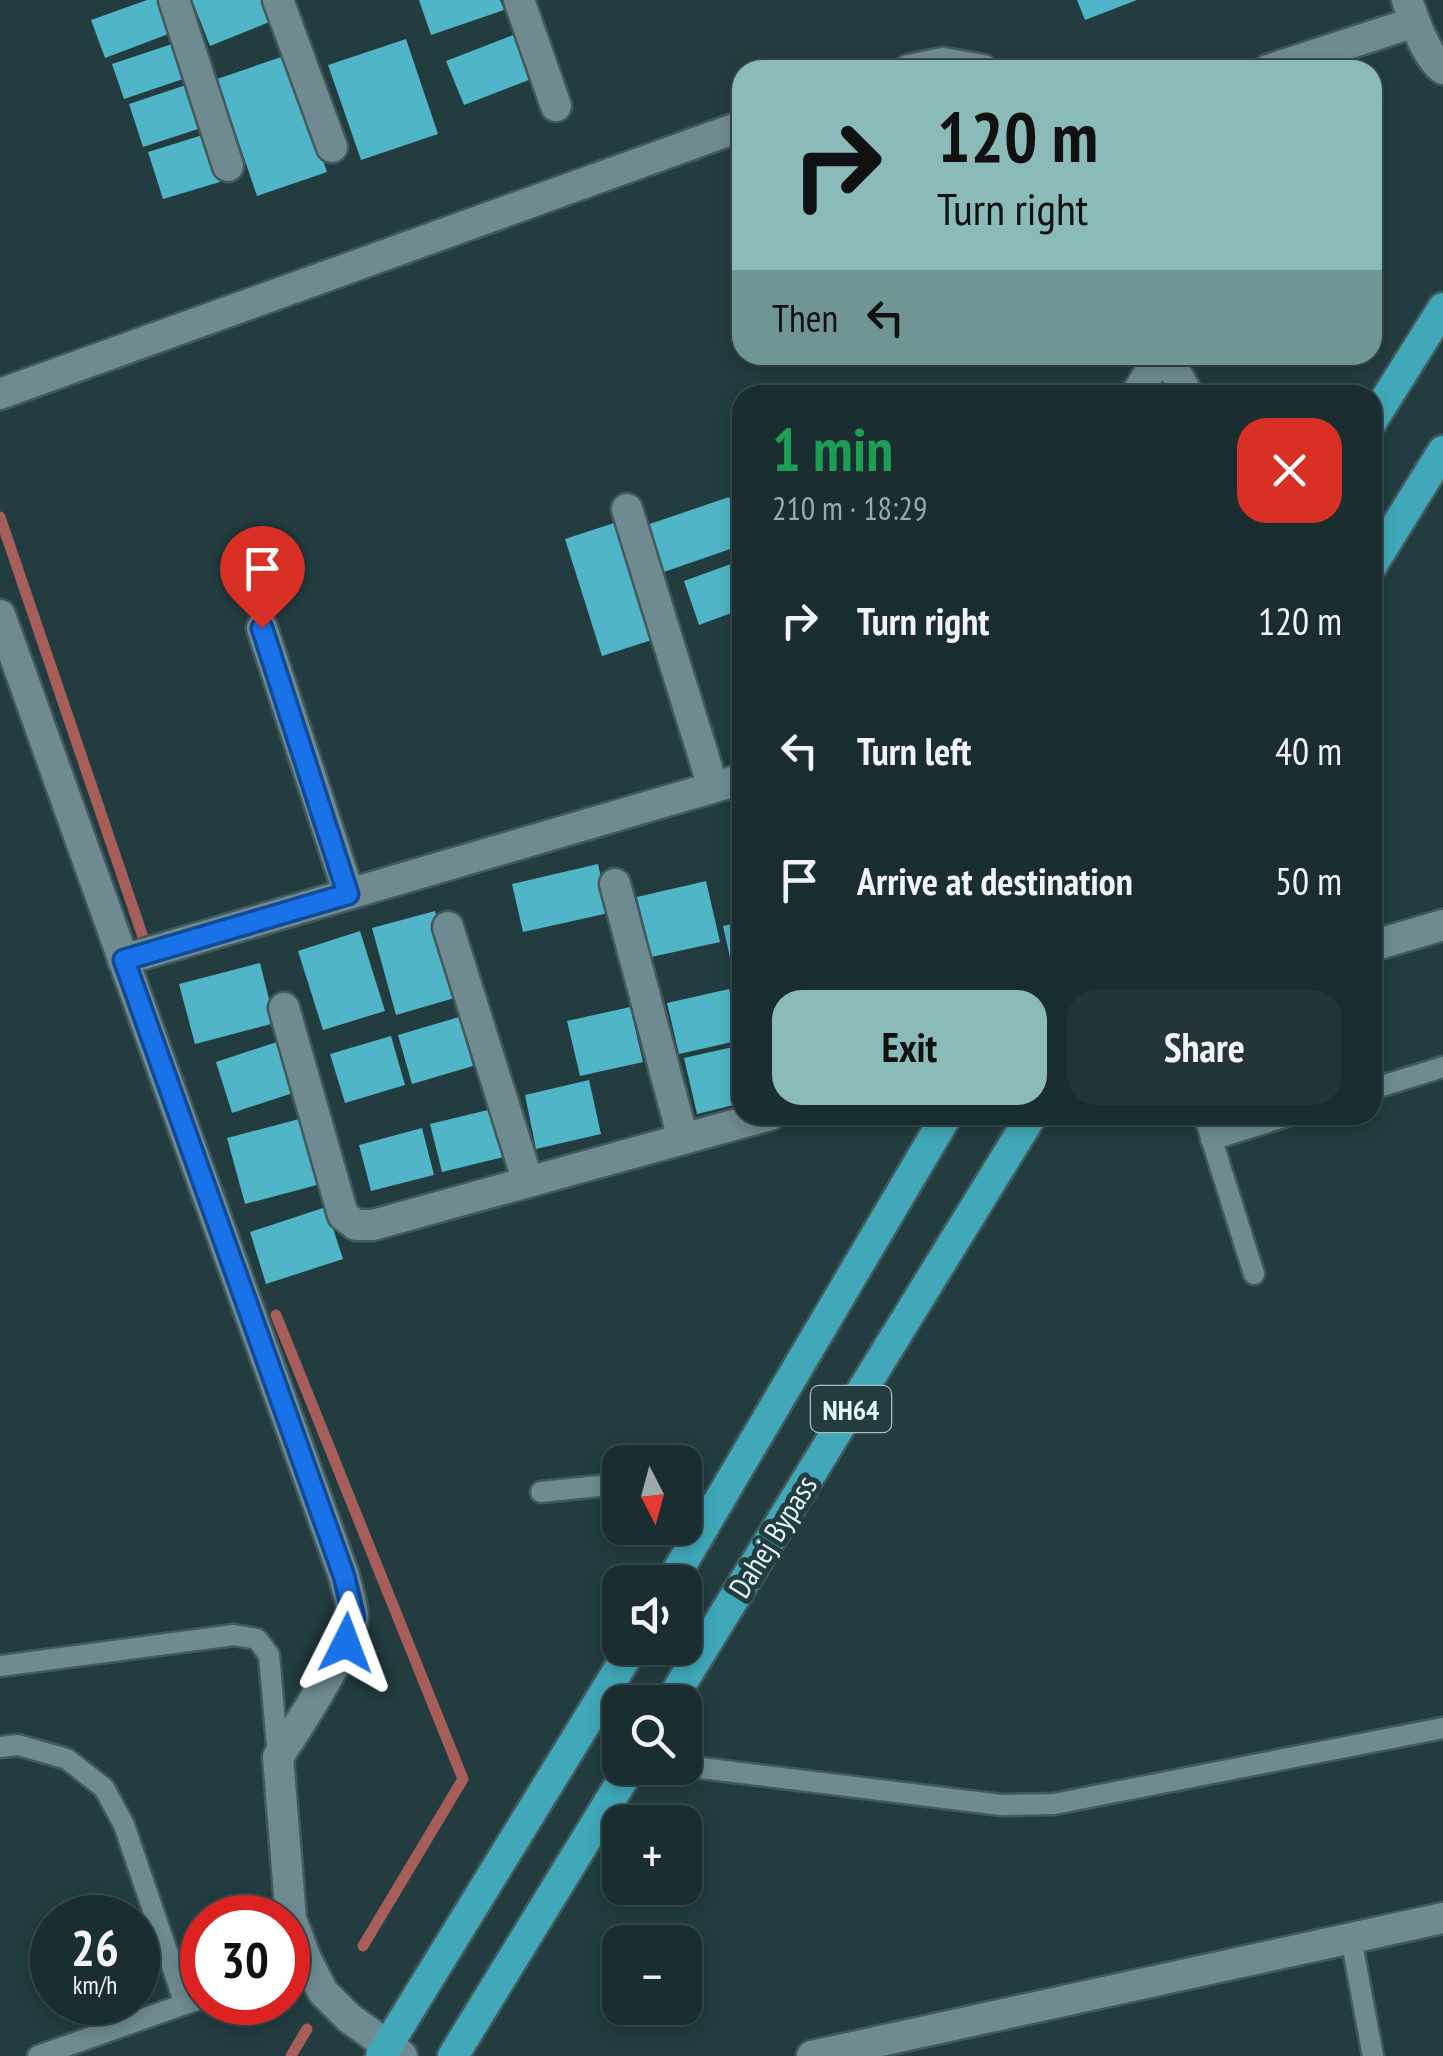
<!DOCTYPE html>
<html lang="en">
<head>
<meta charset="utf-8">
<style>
	:root { --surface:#1a2d30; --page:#233538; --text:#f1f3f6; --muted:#9fa8ab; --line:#38494c; --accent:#8bbbb9 }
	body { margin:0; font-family:"PT Sans Narrow",sans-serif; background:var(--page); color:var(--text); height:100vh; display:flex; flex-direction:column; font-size:38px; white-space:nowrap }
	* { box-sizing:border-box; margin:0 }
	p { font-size:32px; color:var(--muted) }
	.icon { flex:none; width:55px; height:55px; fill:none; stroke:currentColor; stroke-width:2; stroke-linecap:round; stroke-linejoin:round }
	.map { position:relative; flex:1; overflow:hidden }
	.details { position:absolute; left:732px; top:385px; width:650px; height:740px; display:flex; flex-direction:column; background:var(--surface); border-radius:30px; box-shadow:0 5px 15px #0003,0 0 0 2px var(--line) }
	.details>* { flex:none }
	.top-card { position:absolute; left:732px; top:60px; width:650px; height:305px; border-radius:30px; box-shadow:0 5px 15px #0003,0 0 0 2px var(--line); background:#8bbbb9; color:#111; overflow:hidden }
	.needle { width:65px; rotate:174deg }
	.controls { position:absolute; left:602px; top:1445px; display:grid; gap:20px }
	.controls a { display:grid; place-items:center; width:100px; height:100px; border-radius:20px; background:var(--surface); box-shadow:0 5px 15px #0003,0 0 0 2px var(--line); font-size:50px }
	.speed { position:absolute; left:30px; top:1895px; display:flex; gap:20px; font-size:50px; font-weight:700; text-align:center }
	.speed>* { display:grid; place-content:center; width:130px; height:130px; border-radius:50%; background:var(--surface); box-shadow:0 5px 15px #0003,0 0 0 2px var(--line); line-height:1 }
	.speed small { font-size:25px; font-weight:400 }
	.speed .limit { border:15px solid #d22; background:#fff; color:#111 }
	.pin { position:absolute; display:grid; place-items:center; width:85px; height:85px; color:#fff; margin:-102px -42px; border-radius:50% 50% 50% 0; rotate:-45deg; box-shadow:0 0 10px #0007 }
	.pin .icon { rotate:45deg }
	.me { position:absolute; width:110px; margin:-55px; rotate:3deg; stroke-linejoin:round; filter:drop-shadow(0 0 8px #0008) }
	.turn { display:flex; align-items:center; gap:35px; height:210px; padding:0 40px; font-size:45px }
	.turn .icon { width:130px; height:130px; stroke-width:2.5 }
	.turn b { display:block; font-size:70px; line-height:85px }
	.then { display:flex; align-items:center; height:95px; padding:0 40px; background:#0003; gap:20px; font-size:38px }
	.round { display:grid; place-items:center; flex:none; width:105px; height:105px; border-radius:30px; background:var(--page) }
	.head { display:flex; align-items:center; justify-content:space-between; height:170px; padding:0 40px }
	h1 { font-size:60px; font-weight:700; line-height:75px; color:#1e9e55 }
	.primary-button { display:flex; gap:20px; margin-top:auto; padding:20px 40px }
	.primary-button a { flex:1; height:115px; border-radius:30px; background:var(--accent); color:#111; font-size:40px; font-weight:700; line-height:115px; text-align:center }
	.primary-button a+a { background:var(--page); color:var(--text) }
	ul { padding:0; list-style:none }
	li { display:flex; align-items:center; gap:30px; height:130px; padding:0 40px }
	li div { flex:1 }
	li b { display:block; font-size:38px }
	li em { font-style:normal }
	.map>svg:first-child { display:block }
</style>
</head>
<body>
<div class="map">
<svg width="1443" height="2056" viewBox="0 0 1443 2056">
	<rect width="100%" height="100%" fill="#223c40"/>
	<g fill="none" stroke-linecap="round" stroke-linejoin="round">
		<g stroke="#a75e5a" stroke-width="11">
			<polyline points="0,517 143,937"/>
			<polyline points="276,1315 463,1779 363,1946"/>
			<polyline points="291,2056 307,2029"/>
		</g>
	</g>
	<g fill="#50b5c6">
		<polygon points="147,0 158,0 171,33 105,58 91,20"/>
		<polygon points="192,0 264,0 272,21 210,46"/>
		<polygon points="419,0 500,0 504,10 431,35"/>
		<polygon points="1077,0 1137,0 1085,20"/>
		<polygon points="516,34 534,78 464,105 446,61"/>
		<polygon points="406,39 438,134 361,160 328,65"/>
		<polygon points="175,43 186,78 124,99 112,64"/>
		<polygon points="287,55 327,172 257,196 217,79"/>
		<polygon points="189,84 204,127 143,147 129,104"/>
		<polygon points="206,134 220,182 163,199 148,152"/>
		<polygon points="729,497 742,535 742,545 658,574 641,527"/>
		<polygon points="620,521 658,638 602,656 565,539"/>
		<polygon points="742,560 742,609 699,625 684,581"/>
		<polygon points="598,864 609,913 523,932 512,884"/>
		<polygon points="706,881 720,942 651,957 637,897"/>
		<polygon points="435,911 458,997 396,1015 372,928"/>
		<polygon points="742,922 742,988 737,989 723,926"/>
		<polygon points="360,931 385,1011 323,1030 298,951"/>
		<polygon points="260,963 275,1023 195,1044 179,984"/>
		<polygon points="729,989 741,1040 679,1054 667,1003"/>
		<polygon points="630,1007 643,1062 580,1076 567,1021"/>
		<polygon points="459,1017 473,1066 412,1084 398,1035"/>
		<polygon points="391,1036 405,1085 345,1103 330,1054"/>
		<polygon points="283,1040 299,1091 232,1113 216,1062"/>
		<polygon points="742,1045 742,1103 697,1114 684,1058"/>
		<polygon points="589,1080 601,1134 536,1149 525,1095"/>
		<polygon points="496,1108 508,1156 442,1172 430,1124"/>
		<polygon points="299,1119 317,1185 245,1204 227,1138"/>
		<polygon points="422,1128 434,1175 371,1191 359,1145"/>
		<polygon points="326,1207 343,1259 266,1284 250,1232"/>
	</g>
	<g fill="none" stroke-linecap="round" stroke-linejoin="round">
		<defs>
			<g id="service">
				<polyline points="1372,1089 1443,1067"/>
				<polyline points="1204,1115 1254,1274"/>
				<polyline points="1211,1140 1290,1115"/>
				<polyline points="541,1492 608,1485 620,1487"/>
				<polyline points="685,1500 716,1508"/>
				<polyline points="0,1666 234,1635 257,1639 269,1655 278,1757"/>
				<polyline points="0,1747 18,1745 67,1759 104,1788 124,1825 185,2004"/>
				<polyline points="685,1766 1001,1805 1054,1804 1443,1728"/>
				<polyline points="1351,1938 1373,2056"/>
				<polyline points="38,2056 202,1998"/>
			</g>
			<g id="minor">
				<polyline points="174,0 228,166"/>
				<polyline points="278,0 332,147"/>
				<polyline points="519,0 556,106"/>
				<path d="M1407 0C1414 20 1426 57 1443 69"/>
				<polyline points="909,70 943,63 983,70"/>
				<polyline points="1268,70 1415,22"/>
				<polyline points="1166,355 1188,395"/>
				<polyline points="0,394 742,126"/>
				<polyline points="1136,395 1160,355"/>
				<polyline points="627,509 713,787"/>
				<path d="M0 615 344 1576C347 1589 352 1603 353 1615 355 1640 294 1733 278 1757L291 1919 307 1961 323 1992 349 2018 402 2056"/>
				<polyline points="262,628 349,894"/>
				<polyline points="615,884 683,1139"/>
				<polyline points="448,927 528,1182"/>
				<polyline points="1372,946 1443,925"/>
				<polyline points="123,960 742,779"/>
				<polyline points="284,1008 343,1215 356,1225 373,1225 770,1115"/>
				<polyline points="812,2056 1443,1918"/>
			</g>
			<g id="trunk">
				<polyline points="1372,421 1443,308"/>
				<polyline points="1372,565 1443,451"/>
				<polyline points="671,1582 947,1115"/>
				<polyline points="670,1702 1032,1115"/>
				<polyline points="381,2056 632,1648"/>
				<polyline points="453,2056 630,1768"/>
			</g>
		</defs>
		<use href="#service" stroke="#42595d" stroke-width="25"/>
		<use href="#minor" stroke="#42595d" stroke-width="35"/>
		<use href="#trunk" stroke="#42595d" stroke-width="35"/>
		<use href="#service" stroke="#6f8b91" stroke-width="20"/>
		<use href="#minor" stroke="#6f8b91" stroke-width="30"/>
		<use href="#trunk" stroke="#40a8b8" stroke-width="30"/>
	</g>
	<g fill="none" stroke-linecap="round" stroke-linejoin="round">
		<defs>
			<polyline id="route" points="262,628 348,894 124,960 344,1576 354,1618 346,1643"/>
		</defs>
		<use href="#route" stroke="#114b97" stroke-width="25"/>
		<use href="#route" stroke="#1a73e8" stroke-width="18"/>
	</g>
	<g text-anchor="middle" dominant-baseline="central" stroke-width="10" stroke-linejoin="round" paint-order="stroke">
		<rect fill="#223c40" stroke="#abbec1" stroke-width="2.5" x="811" y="1386" width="80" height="46" rx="8"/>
		<g font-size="28" font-weight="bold" fill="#e6f5f8">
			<text x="851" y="1409">NH64</text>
		</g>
		<g font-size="30" fill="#e6f5f8" stroke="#223c40">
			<text transform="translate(772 1536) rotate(-58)">Dahej Bypass</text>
		</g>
	</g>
</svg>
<div class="controls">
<a><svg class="needle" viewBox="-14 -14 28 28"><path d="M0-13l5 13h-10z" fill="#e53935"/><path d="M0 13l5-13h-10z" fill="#9fa8ab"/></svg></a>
<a><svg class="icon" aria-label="sound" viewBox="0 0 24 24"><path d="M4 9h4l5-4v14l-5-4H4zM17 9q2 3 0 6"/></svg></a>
<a><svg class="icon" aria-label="search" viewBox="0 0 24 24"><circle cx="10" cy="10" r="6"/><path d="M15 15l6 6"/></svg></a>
<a>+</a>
<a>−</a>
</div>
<div class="speed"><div>26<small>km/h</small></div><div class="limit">30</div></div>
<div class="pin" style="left:262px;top:628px;background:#d93025"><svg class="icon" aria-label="arrive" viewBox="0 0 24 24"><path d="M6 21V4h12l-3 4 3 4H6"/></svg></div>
<svg class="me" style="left:346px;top:1643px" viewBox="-20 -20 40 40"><path d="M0-17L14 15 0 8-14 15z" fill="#1a73e8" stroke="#fff" stroke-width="4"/></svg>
<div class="top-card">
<div class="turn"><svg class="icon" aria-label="right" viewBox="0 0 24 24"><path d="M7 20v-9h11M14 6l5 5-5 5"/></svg><div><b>120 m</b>Turn right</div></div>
<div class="then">Then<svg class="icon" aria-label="left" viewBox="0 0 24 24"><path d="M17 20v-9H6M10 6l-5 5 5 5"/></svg></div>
</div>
<section class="details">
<div class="head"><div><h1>1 min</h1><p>210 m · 18:29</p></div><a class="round" style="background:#d93025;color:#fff"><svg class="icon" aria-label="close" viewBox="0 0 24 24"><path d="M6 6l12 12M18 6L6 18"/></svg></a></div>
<ul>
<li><svg class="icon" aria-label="right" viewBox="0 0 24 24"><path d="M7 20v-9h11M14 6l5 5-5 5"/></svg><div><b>Turn right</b></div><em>120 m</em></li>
<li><svg class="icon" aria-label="left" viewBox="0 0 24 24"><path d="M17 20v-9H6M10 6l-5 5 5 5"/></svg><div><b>Turn left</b></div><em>40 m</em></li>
<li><svg class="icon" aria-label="arrive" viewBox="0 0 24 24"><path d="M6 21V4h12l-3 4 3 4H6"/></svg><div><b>Arrive at destination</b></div><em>50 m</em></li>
</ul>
<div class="primary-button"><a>Exit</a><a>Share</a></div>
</section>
</div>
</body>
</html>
